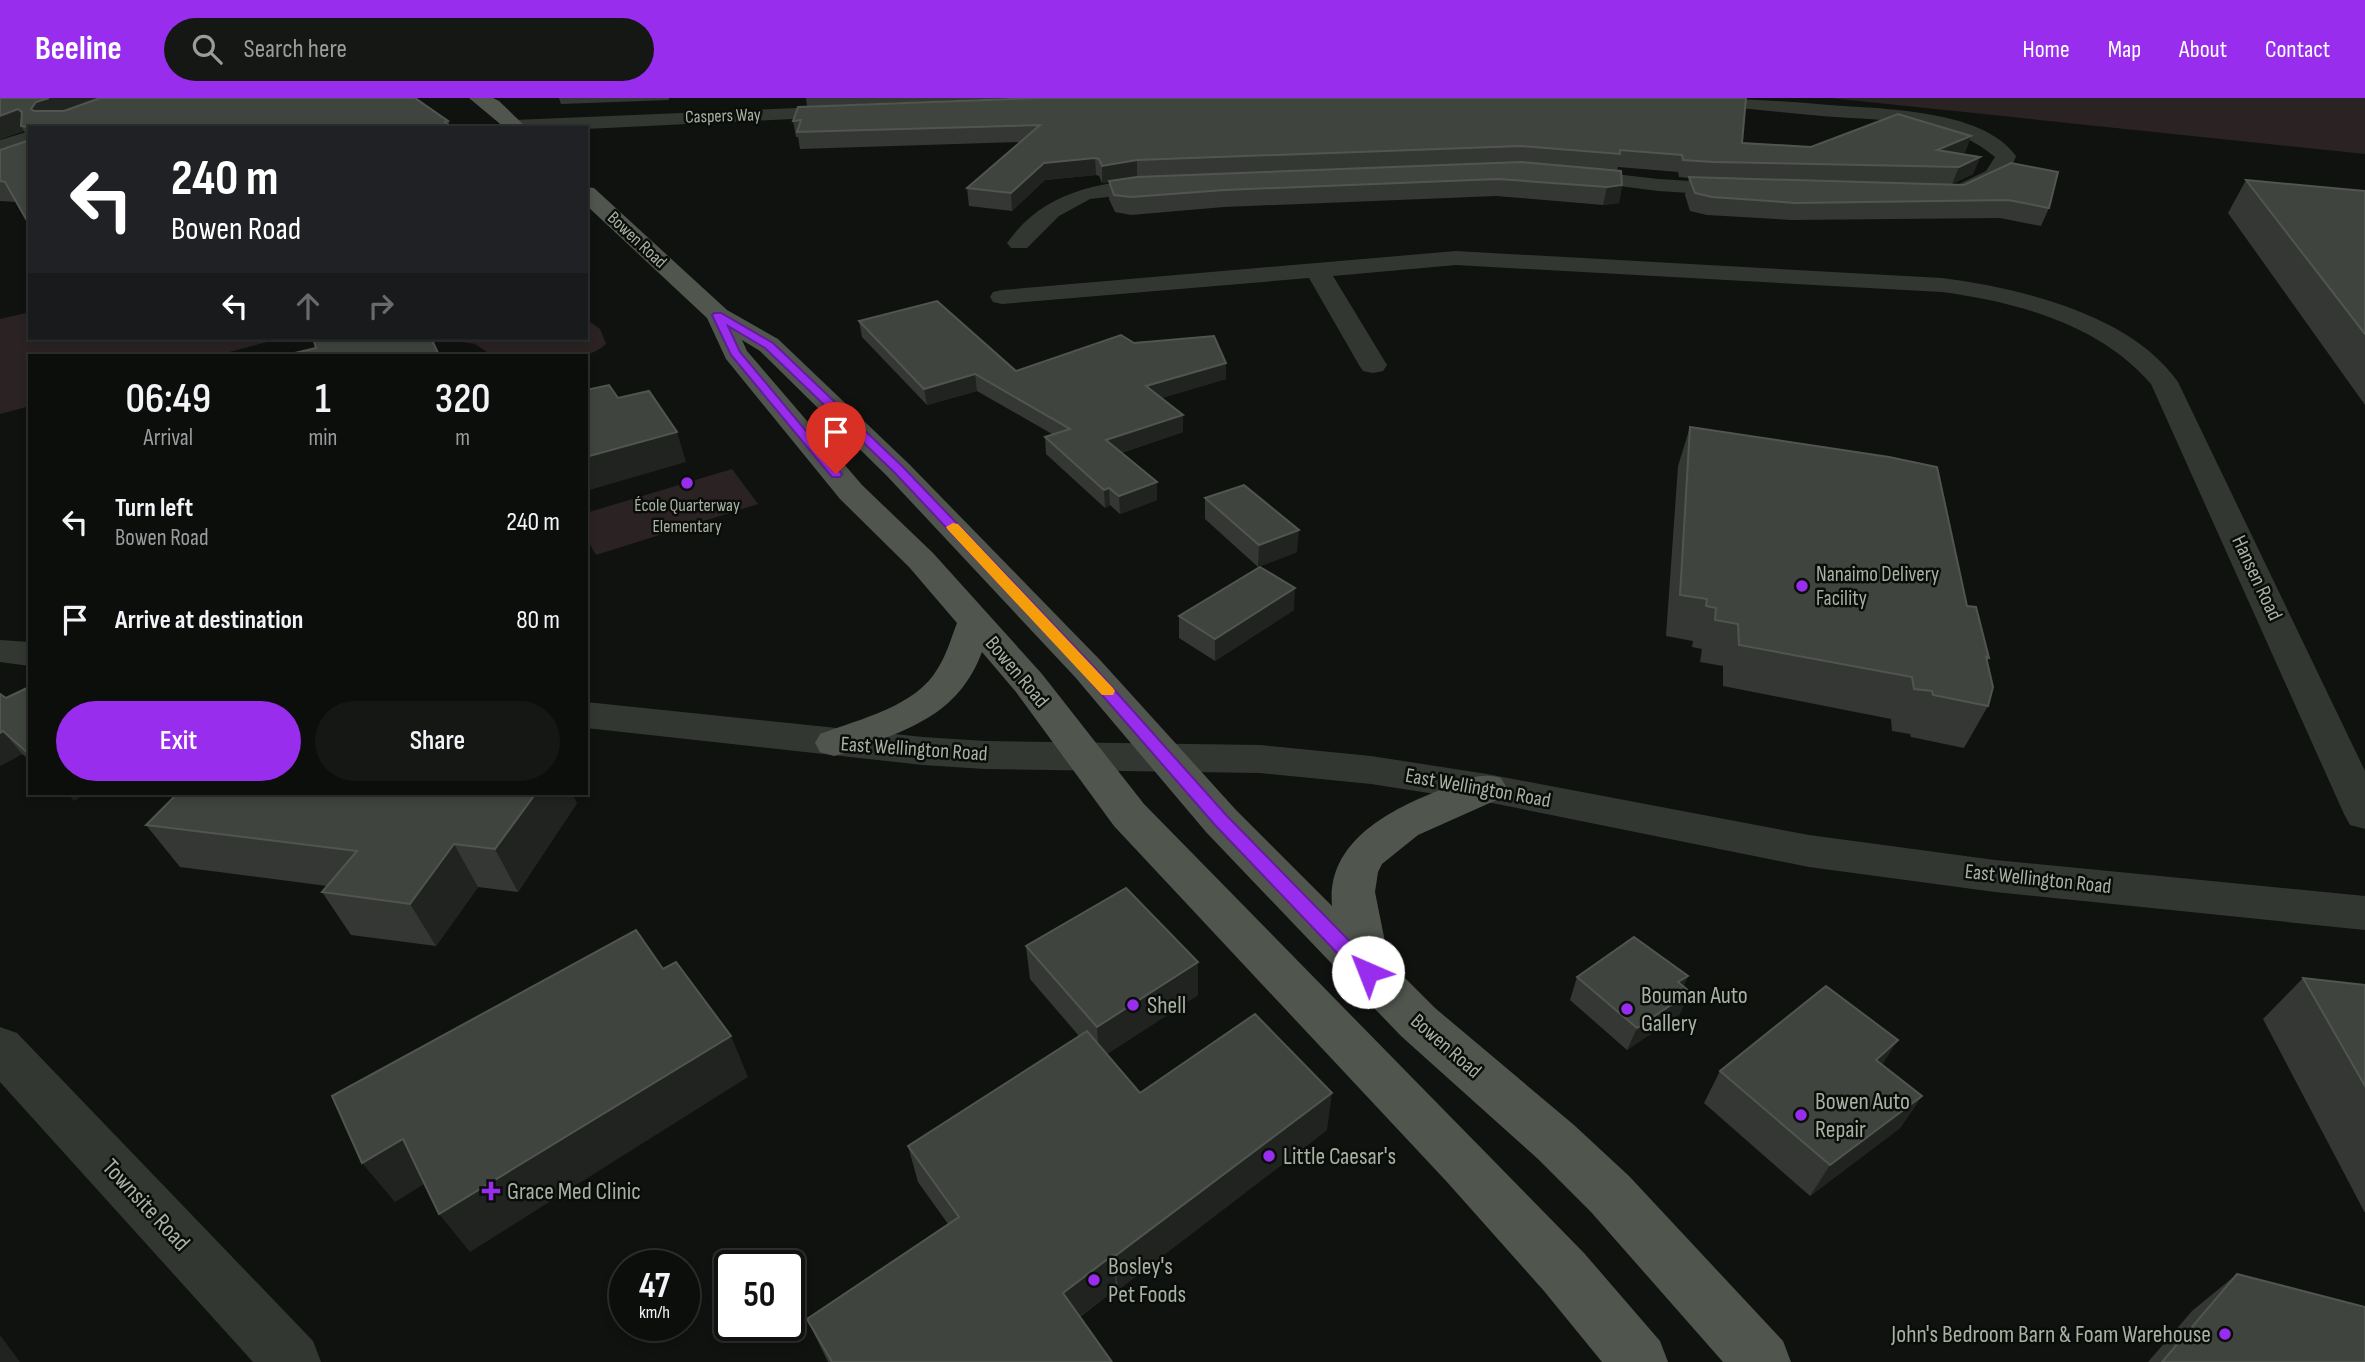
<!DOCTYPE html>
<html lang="en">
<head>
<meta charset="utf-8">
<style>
	:root { --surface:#0c0e0c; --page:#151715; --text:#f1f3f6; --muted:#9a9c9d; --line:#2c2e2d; --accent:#992ded }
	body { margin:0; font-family:"Sofia Sans Condensed",sans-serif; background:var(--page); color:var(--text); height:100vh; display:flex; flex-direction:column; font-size:26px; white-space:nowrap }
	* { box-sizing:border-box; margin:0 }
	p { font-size:23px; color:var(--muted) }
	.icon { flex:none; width:38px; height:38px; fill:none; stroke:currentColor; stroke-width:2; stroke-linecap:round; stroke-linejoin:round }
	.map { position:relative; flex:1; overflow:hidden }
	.panel { position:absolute; left:28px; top:256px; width:560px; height:441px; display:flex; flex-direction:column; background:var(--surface); border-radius:0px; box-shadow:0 4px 10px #0003,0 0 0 2px var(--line) }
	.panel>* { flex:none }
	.hud { position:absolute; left:28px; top:28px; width:560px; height:214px; border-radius:0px; box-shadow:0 4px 10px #0003,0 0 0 2px var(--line); background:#202124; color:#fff; overflow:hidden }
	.speed { position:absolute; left:609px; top:1152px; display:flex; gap:14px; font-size:35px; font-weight:700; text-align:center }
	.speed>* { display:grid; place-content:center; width:91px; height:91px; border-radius:50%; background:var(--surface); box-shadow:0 4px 10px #0003,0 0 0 2px var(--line); line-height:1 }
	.speed small { font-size:18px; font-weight:400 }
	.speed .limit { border:4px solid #111; border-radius:10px; background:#fff; color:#111 }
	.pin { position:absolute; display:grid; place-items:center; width:60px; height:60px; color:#fff; margin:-72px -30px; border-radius:50% 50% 50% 0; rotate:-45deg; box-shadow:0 0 7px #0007 }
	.pin .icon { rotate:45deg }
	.me { position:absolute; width:77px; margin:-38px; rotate:316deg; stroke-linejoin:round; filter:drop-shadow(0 0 5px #0008) }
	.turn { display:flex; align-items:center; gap:24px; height:147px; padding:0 28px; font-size:32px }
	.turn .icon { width:91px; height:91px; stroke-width:2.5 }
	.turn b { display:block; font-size:49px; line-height:60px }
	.lanes { display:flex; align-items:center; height:66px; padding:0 28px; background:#0003; justify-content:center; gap:35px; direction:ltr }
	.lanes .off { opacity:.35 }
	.eta { display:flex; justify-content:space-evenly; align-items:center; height:119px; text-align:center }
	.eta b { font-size:42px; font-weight:600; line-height:49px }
	.primary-button { display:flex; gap:14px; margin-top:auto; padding:14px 28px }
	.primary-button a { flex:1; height:80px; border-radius:42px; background:var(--accent); color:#fff; font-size:28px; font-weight:600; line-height:80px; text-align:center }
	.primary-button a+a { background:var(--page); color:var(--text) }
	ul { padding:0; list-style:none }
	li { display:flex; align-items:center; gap:21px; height:98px; padding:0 28px }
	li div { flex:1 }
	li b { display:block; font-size:26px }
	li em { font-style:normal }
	header { display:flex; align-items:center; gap:42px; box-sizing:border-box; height:98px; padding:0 35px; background:var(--accent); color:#fff }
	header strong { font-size:33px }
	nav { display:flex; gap:38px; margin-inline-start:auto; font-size:24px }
	.search { width:490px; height:63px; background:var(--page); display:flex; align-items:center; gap:18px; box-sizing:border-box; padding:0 24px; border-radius:38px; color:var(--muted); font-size:26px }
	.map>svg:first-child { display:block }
</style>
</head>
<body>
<header>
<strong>Beeline</strong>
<div class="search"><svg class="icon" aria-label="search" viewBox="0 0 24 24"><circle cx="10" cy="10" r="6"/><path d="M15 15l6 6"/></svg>Search here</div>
<nav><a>Home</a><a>Map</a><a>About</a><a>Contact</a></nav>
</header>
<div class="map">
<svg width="2365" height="1264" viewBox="0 0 2365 1264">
	<rect width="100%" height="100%" fill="#101210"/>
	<g fill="#2b2323">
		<polygon points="1830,0 2365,0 2365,56"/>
		<polygon points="30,214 30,240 283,240 218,257 30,257 30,308 0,316 0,221"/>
		<path d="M586 221 600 231 606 246C587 263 565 257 540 257L534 254 511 257 487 254 475 246 440 240H586Z"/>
		<polygon points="732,371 758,406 596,457 586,440 586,415"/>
	</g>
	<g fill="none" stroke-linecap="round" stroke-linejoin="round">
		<g fill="#333731" fill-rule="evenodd">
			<path d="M1690 0C1737 0 1782 3 1829 7 1881 11 1983 11 2016 58 2009 81 1976 106 1951 100L1948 95 1951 90 1986 73 1995 59C1949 19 1880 23 1822 18 1781 14 1740 10 1699 6Z"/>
			<polygon points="846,8 856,14 853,18 586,31 505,28 515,22"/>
			<polygon points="30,33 30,46 0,55 0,42"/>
			<polygon points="1572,71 1658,81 1738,86 1746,87 1749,92 1746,97 1738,98 1658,93 1565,81 1561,77 1565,73"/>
			<path d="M1162 81 1170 82 1173 87 1170 92 1090 101 1059 118 1027 150H1011L1007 145C1044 92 1102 83 1162 81Z"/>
			<path d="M1456 153 1942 180C2019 190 2131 216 2178 284L2365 673V731L2350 727 2344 716 2151 286C2100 226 2016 204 1942 194L1456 167 1333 178 1387 267 1383 273 1373 275 1363 273 1359 267 1309 180 1002 206 993 204 990 199 993 194 1002 192Z"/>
			<polygon points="0,542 30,544 30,568 0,564"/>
			<polygon points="586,604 923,639 985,643 1260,647 1371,658 1487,676 1809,737 1995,762 2365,798 2365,832 1995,794 1809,769 1487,704 1371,686 1260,675 985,671 923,667 586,630"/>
			<polygon points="0,929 17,935 313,1243 321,1264 253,1264 0,984"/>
		</g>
		<g fill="#50554d" fill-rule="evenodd">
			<polygon points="469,0 493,0 499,3 527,30 505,30"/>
			<path d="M586 89 594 90 727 212 778 241 909 366 1101 563 1236 712 1332 808C1326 744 1389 712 1440 692 1461 684 1479 673 1501 680L1507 690 1501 700 1418 737 1382 766 1378 774 1375 794 1389 864 1435 910 1574 1027 1629 1078 1783 1243 1791 1264H1723L1591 1114 1538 1061 1401 938 1352 887 1206 734 1075 579 887 378 760 253 742 242 747 253 862 387 933 455 1042 576 1144 706 1584 1155 1660 1243 1668 1264H1602L1544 1193 1447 1084 1114 728 1016 594 982 554C958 618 907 632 848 654L834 658 820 654 815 645 820 636C859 621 916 609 938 570 947 556 951 540 957 525L909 469 840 401 726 261 707 220 586 107Z"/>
		</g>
	</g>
	<g fill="#343733">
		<polygon points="0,0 448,23 449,26 453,30 30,30 30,128 17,104 0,103 0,52 29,42 24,33 0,41"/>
		<polygon points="559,0 669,0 669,2 561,6"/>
		<polygon points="806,0 1015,0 807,8"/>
		<polygon points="1038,0 1811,49 1971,38 1965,54 1961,56 1980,59 1973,76 1952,86 2049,110 2041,128 2000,120 1791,122 1707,117 1690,113 1685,97 1689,80 1679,79 1678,74 1618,69 1617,73 1622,87 1619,105 1603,107 1496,98 1224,109 1131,117 1115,114 1109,101 1109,84 1102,85 1099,78 1096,77 1045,82 1012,113 969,108 967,90 1021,44 800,51 798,39 796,39 793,23"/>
		<polygon points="2246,82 2365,93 2365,307 2228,115"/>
		<polygon points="859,223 1016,273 1134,245 1226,281 1161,300 1183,334 1121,355 1157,384 1157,402 1120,416 1110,407 1105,410 1046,356 1045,339 1052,336 977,293 927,307 862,239"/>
		<polygon points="1690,329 1967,508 1989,560 1987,563 1988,608 1964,650 1911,639 1910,636 1892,633 1891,621 1723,588 1723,568 1700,564 1702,551 1692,549 1693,543 1666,538 1678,368"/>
		<polygon points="1205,400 1297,454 1258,469 1205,421"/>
		<polygon points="1294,512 1215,563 1179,540 1179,518"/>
		<polygon points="30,592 30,662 22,656 0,668 0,596 6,600"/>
		<polygon points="577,705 518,794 478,789 436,848 351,837 322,794 327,788 180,769 146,727"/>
		<polygon points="1026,848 1198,897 1107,956 1140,995 1327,1032 1118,1192 1116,1191 1080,1219 1112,1264 828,1264 807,1221 948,1126 918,1084 908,1048 1079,938 1030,881"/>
		<polygon points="1688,878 1683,889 1680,916 1627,952 1570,902 1577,879"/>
		<polygon points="2303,880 2365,887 2365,1115 2263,921"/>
		<polygon points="1882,967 1922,998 1900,1030 1810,1098 1704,1005 1720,973"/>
		<polygon points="2237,1176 2365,1264 2148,1264 2192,1213"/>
	</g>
	<g fill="#202320">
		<polygon points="49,0 110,0 47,24 31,11 36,4"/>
		<polygon points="18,11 28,29 21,28 24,33 0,41 0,18"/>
		<polygon points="1971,38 1965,54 1930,69 1937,52"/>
		<polygon points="1980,59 1973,76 1952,86 1959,69"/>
		<polygon points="1095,60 1096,77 1045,82 1012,113 1011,95 1044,65"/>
		<polygon points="1137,62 1137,79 1102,85 1102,68"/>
		<polygon points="1622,87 1619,105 1603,107 1607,89"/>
		<polygon points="1226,265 1226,281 1146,305 1146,288"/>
		<polygon points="975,276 977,293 927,307 924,291"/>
		<polygon points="1183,317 1183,334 1107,359 1106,342"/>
		<polygon points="677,334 686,364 586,393 586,359"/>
		<polygon points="1157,384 1157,402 1120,416 1119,398"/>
		<polygon points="1109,390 1110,407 1105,410 1104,392"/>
		<polygon points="1299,432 1297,454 1258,469 1259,447"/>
		<polygon points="1295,490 1294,512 1215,563 1215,541"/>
		<polygon points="3,633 22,656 0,668 0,635"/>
		<polygon points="67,695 86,695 74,703"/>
		<polygon points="536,695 572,695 577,705 518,794 495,751"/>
		<polygon points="454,746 478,789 436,848 410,806"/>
		<polygon points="1198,864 1198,897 1099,961 1097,929"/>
		<polygon points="1688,878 1678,900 1678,884"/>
		<polygon points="1690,894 1680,916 1627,952 1637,930"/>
		<polygon points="731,938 748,979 470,1154 439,1116"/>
		<polygon points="1898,942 1877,975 1876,962"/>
		<polygon points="1332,995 1327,1032 1118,1192 1115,1158"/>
		<polygon points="1922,998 1900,1030 1810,1098 1830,1067"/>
		<polygon points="403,1041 434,1080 395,1104 362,1065"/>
		<polygon points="1113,1157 1116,1191 1067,1228 1063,1195"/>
		<polygon points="0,1237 20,1264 0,1264"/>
	</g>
	<g fill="#40443f" stroke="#50564f" stroke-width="2">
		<polygon points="0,0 49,0 36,4 31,11 34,13 64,13 100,0 415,0 448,23 445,24 453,30 33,30 21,28 22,14 18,11 0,18"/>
		<polygon points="1038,0 1746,0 1742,45 1811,49 1898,16 1971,38 1937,52 1980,59 1959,69 1713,64 1683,62 1682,57 1620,52 1620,56 1521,48 1137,62 1102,68 1099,61 1095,60 1044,65 1011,95 967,90 1040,27 797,34 801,22 793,23 798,9"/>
		<polygon points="30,42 30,128 5,84 0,83 0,52"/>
		<polygon points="1521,64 1621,73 1622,87 1607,89 1498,81 1225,92 1131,99 1114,97 1109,83 1137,79"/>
		<polygon points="2011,65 2058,74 2049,110 2008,102 1796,105 1712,99 1695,95 1689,79 1964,87"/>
		<polygon points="2246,82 2365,93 2365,236"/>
		<polygon points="937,203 1016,273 1121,237 1134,245 1214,238 1226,265 1146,288 1183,317 1106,342 1157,384 1119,398 1109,390 1104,392 1045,339 1070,331 975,276 924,291 859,223"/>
		<polygon points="313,240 352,240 353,242 363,240 431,240 439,257 296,257 295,255 316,250"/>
		<polygon points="609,287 618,300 649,293 677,334 586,359 586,292"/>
		<polygon points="1690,329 1889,359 1937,369 1967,508 1976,509 1989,560 1986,559 1993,589 1988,608 1933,597 1932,593 1914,591 1912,579 1739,547 1738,526 1715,522 1716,510 1706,508 1707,501 1680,497"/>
		<polygon points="1244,387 1299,432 1259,447 1205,400"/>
		<polygon points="1260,469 1295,490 1215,541 1179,518"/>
		<polygon points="27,590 30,592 30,657 3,633 0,635 0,596 6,600"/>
		<polygon points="178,695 536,695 495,751 454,746 410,806 322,794 357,753 146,727"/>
		<polygon points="1126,790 1198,864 1097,929 1026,848"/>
		<polygon points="636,832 663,871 676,864 731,938 439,1116 403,1041 362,1065 332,998"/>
		<polygon points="1634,839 1688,878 1678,884 1690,894 1637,930 1577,879"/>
		<polygon points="2303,880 2365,887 2365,988"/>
		<polygon points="1826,888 1898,942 1876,962 1922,998 1830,1067 1720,973"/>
		<polygon points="1255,916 1332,995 1115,1158 1113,1157 1063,1195 1112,1264 832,1264 807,1221 959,1119 908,1048 1087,933 1140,995"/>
		<polygon points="2237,1176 2365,1209 2365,1264 2162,1264"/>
	</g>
	<polygon fill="#992ded" stroke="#631d9a" stroke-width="2" points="714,215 721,215 773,245 903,369 1093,568 1227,718 1375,869 1378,874 1375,880 1368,882 1361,880 1215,727 1083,575 894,374 765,250 728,228 740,254 842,376 840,379 832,379 731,257 712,217"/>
	<polygon fill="#f59e0b" points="953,425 958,426 1113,590 1115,593 1113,597 1102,597 948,432 946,429"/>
	<g fill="#992ded" stroke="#0b0d0b" stroke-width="2.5">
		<circle cx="687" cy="385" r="7"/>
		<circle cx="1802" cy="488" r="7"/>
		<circle cx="1133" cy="907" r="7"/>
		<circle cx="1627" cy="911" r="7"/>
		<circle cx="1801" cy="1017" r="7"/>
		<circle cx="1269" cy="1058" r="7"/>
		<path d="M487.5 1082.5h7v7h7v7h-7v7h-7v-7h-7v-7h7z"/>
		<circle cx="1094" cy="1182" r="7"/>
		<circle cx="2225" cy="1236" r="7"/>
	</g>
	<g text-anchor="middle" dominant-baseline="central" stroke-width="5" stroke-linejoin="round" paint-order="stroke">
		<g font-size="18" fill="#a8b2a2" stroke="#0b0d0b">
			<text transform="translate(723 18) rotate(-2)">Caspers Way</text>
			<text transform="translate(637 142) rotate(43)">Bowen Road</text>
		</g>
		<g font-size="18" fill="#a8b2a2" stroke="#0b0d0b">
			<text x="687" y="407">École Quarterway<tspan x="687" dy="21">Elementary</tspan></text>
		</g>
		<g font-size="21" fill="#a8b2a2" stroke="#0b0d0b" text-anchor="start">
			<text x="1816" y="476">Nanaimo Delivery<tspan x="1816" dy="24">Facility</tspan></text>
		</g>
		<g font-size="21" fill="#a8b2a2" stroke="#0b0d0b">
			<text transform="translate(2257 480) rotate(65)">Hansen Road</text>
			<text transform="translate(1017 574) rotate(50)">Bowen Road</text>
			<text transform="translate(914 651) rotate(4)">East Wellington Road</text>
			<text transform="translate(1478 690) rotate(10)">East Wellington Road</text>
			<text transform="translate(2038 781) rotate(6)">East Wellington Road</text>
			<text transform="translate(1446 948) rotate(41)">Bowen Road</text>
		</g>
		<g font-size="24" fill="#a8b2a2" stroke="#0b0d0b" text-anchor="start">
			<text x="1641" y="897">Bouman Auto<tspan x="1641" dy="28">Gallery</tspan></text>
			<text x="1147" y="907">Shell</text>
			<text x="1815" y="1003">Bowen Auto<tspan x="1815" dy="28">Repair</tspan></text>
			<text x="1283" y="1058">Little Caesar's</text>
			<text x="507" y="1093">Grace Med Clinic</text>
			<text x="1108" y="1168">Bosley's<tspan x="1108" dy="28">Pet Foods</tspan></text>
			<text x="2211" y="1236" text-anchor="end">John's Bedroom Barn &amp; Foam Warehouse</text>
		</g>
		<g font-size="24" fill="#a8b2a2" stroke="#0b0d0b">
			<text transform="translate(146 1107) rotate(47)">Townsite Road</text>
		</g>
	</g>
</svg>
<div class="speed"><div>47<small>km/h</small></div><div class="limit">50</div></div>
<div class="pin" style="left:836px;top:376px;background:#d93025"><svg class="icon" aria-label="arrive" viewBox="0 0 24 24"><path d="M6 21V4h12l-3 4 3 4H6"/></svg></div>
<svg class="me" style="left:1368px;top:874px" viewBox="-20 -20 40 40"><circle r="19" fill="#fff"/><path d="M0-13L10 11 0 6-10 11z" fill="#992ded"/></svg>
<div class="hud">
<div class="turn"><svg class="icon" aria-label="left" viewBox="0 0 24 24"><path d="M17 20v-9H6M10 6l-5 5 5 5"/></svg><div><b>240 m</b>Bowen Road</div></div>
<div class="lanes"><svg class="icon" aria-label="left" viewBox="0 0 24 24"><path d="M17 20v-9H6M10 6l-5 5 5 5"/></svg><svg class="icon off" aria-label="ahead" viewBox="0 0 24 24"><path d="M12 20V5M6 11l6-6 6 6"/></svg><svg class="icon off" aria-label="right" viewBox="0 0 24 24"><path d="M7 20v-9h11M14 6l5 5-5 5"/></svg></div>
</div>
<section class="panel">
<div class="eta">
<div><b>06:49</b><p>Arrival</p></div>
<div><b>1</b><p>min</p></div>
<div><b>320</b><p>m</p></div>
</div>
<ul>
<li><svg class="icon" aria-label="left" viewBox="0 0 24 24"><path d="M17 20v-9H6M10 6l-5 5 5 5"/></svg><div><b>Turn left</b><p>Bowen Road</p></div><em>240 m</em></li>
<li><svg class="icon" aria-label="arrive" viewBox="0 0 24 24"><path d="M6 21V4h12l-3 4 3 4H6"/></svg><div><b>Arrive at destination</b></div><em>80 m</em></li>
</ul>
<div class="primary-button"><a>Exit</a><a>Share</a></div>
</section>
</div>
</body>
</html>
